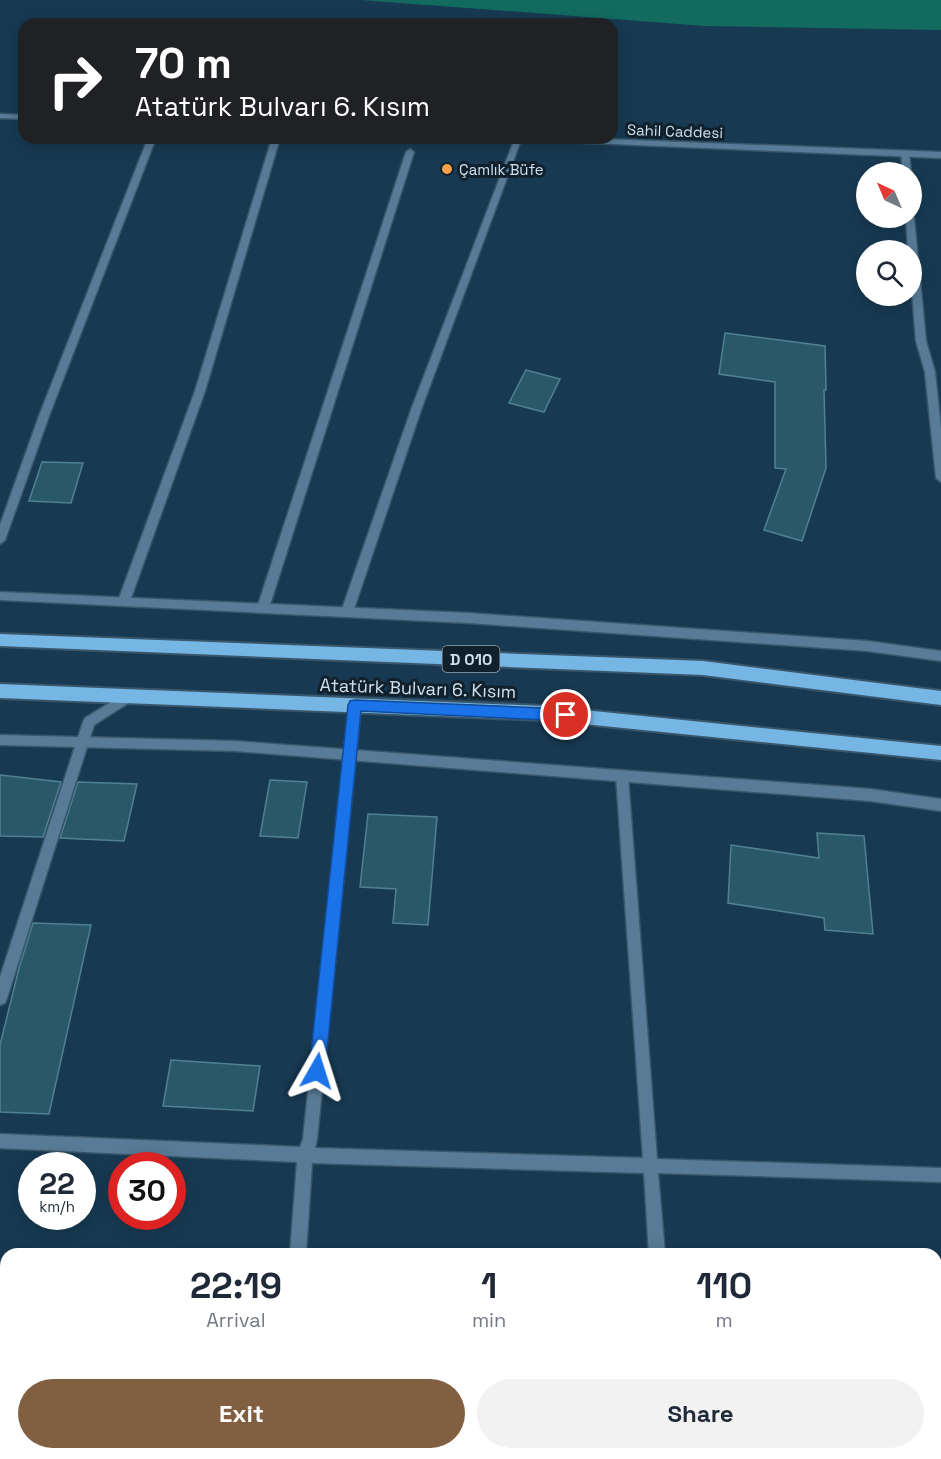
<!DOCTYPE html>
<html lang="en">
<head>
<meta charset="utf-8">
<style>
	:root { --surface:#fff; --page:#f2f2f3; --text:#1f2937; --muted:#747a83; --accent:#815f40 }
	body { margin:0; font-family:"Space Grotesk",sans-serif; background:var(--page); color:var(--text); height:100vh; display:flex; flex-direction:column; font-size:22px; white-space:nowrap }
	* { box-sizing:border-box; margin:0 }
	p { font-size:20px; color:var(--muted) }
	.icon { flex:none; width:33px; height:33px; fill:none; stroke:currentColor; stroke-width:2; stroke-linecap:round; stroke-linejoin:round }
	.map { position:relative; flex:1; overflow:hidden }
	.drawer { position:absolute; left:0px; top:1248px; width:942px; height:212px; display:flex; flex-direction:column; background:var(--surface); border-radius:18px 18px 0 0; box-shadow:0 3px 15px #0003 }
	.drawer>* { flex:none }
	.guide { position:absolute; left:18px; top:18px; width:600px; height:126px; border-radius:18px; box-shadow:0 3px 15px #0003; background:#202124; color:#fff; overflow:hidden }
	.needle { width:39px; rotate:316deg }
	.fabs { position:absolute; left:856px; top:162px; display:grid; gap:12px }
	.fabs a { display:grid; place-items:center; width:66px; height:66px; border-radius:50%; background:var(--surface); box-shadow:0 3px 15px #0003; font-size:30px }
	.speed { position:absolute; left:18px; top:1152px; display:flex; gap:12px; font-size:30px; font-weight:700; text-align:center }
	.speed>* { display:grid; place-content:center; width:78px; height:78px; border-radius:50%; background:var(--surface); box-shadow:0 3px 15px #0003; line-height:1 }
	.speed small { font-size:15px; font-weight:400 }
	.speed .limit { border:9px solid #d22; background:#fff; color:#111 }
	.pin { position:absolute; display:grid; place-items:center; width:51px; height:51px; color:#fff; margin:-26px; border:3px solid #fff; border-radius:50%; box-shadow:0 2px 6px #0007 }
	.me { position:absolute; width:66px; margin:-33px; rotate:6deg; stroke-linejoin:round; filter:drop-shadow(0 0 4px #0008) }
	.turn { display:flex; align-items:center; gap:21px; height:126px; padding:0 18px; font-size:27px }
	.turn .icon { width:78px; height:78px; stroke-width:2.5 }
	.turn b { display:block; font-size:42px; line-height:51px }
	.eta { display:flex; justify-content:space-evenly; align-items:center; height:102px; text-align:center }
	.eta b { font-size:36px; font-weight:700; line-height:42px }
	.button { display:flex; gap:12px; margin-top:auto; padding:12px 18px }
	.button a { flex:1; height:69px; border-radius:36px; background:var(--accent); color:#fff; font-size:24px; font-weight:700; line-height:69px; text-align:center }
	.button a+a { background:var(--page); color:var(--text) }
	.map>svg:first-child { display:block }
</style>
</head>
<body>
<div class="map">
<svg width="941" height="1459" viewBox="0 0 941 1459">
	<rect width="100%" height="100%" fill="#173a52"/>
	<polygon fill="#136b5f" points="361,0 941,0 941,30 705,26"/>
	<g fill="#295968" stroke="#518191" stroke-width="1.5">
		<polygon points="725,333 825,346 826,390 824,390 826,468 802,541 764,530 786,469 775,468 775,382 719,374"/>
		<polygon points="526,370 560,379 544,412 509,403"/>
		<polygon points="42,462 83,463 71,503 29,501"/>
		<polygon points="0,775 61,782 43,837 0,836"/>
		<polygon points="270,780 307,782 298,838 260,836"/>
		<polygon points="78,782 137,784 124,841 60,838"/>
		<polygon points="368,814 437,817 428,925 393,923 396,889 360,887"/>
		<polygon points="817,833 864,836 873,934 825,930 824,918 728,903 731,845 819,858"/>
		<polygon points="33,923 91,925 49,1114 0,1112 0,1045 19,968"/>
		<polygon points="171,1060 260,1066 253,1111 163,1106"/>
	</g>
	<g fill="none" stroke-linecap="round" stroke-linejoin="round">
		<defs>
			<g id="minor">
				<polygon points="148,138 156,138 49,416 5,540 0,544 0,525 39,416"/>
				<polygon points="272,138 280,138 205,391 130,601 124,605 118,601 195,391"/>
				<polygon points="515,138 521,140 421,410 353,612 351,615 343,615 341,612 411,410"/>
				<polygon points="410,149 414,152 269,608 263,613 257,608 406,152"/>
				<polygon points="905,151 909,154 911,172 903,172 901,154"/>
				<polygon points="912,216 914,218 926,341 935,372 941,429 941,482 936,478 925,372 916,341 912,292 912,250 908,250 906,218 912,218"/>
				<polygon points="129,691 133,692 135,696 133,700 94,725 7,998 5,1003 0,1005 0,977 83,722 85,718"/>
				<polygon points="355,700 359,701 361,705 317,1139 315,1148 643,1158 616,776 618,772 622,771 626,772 628,776 657,1159 941,1168 941,1182 658,1173 665,1254 649,1254 644,1173 312,1163 306,1254 290,1254 297,1162 0,1148 0,1134 300,1147 303,1139 349,705 351,701"/>
				<polygon points="276,1454 292,1454 291,1459 275,1459"/>
				<rect x="664" y="1454" width="16" height="5"/>
			</g>
			<g id="tertiary">
				<polygon points="0,114 24,115 24,119 0,118"/>
				<polygon points="368,138 577,138 941,152 941,158 565,142 372,140"/>
				<polygon points="0,592 469,613 867,641 941,651 941,661 867,651 469,623 0,600"/>
				<polygon points="0,735 235,741 870,789 941,799 941,811 870,801 235,751 0,745"/>
			</g>
			<g id="trunk">
				<polygon points="0,634 703,661 941,691 941,705 703,675 0,646"/>
				<polygon points="0,684 544,706 941,746 941,760 544,720 0,698"/>
			</g>
		</defs>
		<use href="#minor" stroke="#39566a" stroke-width="3"/>
		<use href="#tertiary" stroke="#39566a" stroke-width="3"/>
		<use href="#trunk" stroke="#39566a" stroke-width="4"/>
		<use href="#minor" fill="#587c97" fill-rule="evenodd"/>
		<use href="#tertiary" fill="#587c97" fill-rule="evenodd"/>
		<use href="#trunk" fill="#76b6e4" fill-rule="evenodd"/>
	</g>
	<polygon fill="#1a73e8" stroke="#114b97" stroke-width="1.5" points="355,700 566,709 571,711 573,715 571,719 566,721 361,711 325,1071 322,1077 317,1079 311,1077 309,1071 348,705 350,701"/>
	<circle fill="#f9a04c" stroke="#11202a" stroke-width="2" cx="447" cy="169" r="6"/>
	<g text-anchor="middle" dominant-baseline="central" stroke-width="6" stroke-linejoin="round" paint-order="stroke">
		<g font-size="15" fill="#cde0ef" stroke="#11202a">
			<text transform="translate(675 131) rotate(2)">Sahil Caddesi</text>
		</g>
		<g font-size="15" fill="#cde0ef" stroke="#11202a" text-anchor="start">
			<text x="459" y="169">Çamlık Büfe</text>
		</g>
		<rect fill="#11202a" stroke="#95a6b4" stroke-width="1.5" x="442.5" y="646" width="57" height="26" rx="4.5"/>
		<g font-size="16" font-weight="bold" fill="#cde0ef">
			<text x="471" y="659">D 010</text>
		</g>
		<g font-size="18" fill="#cde0ef" stroke="#11202a">
			<text transform="translate(418 688) rotate(2)">Atatürk Bulvarı 6. Kısım</text>
		</g>
	</g>
</svg>
<div class="fabs">
<a><svg class="needle" viewBox="-14 -14 28 28"><path d="M0-13l5 13h-10z" fill="#e53935"/><path d="M0 13l5-13h-10z" fill="#747a83"/></svg></a>
<a><svg class="icon" aria-label="search" viewBox="0 0 24 24"><circle cx="10" cy="10" r="6"/><path d="M15 15l6 6"/></svg></a>
</div>
<div class="speed"><div>22<small>km/h</small></div><div class="limit">30</div></div>
<div class="pin" style="left:566px;top:715px;background:#d93025"><svg class="icon" aria-label="arrive" viewBox="0 0 24 24"><path d="M6 21V4h12l-3 4 3 4H6"/></svg></div>
<svg class="me" style="left:317px;top:1071px" viewBox="-20 -20 40 40"><path d="M0-17L14 15 0 8-14 15z" fill="#1a73e8" stroke="#fff" stroke-width="4"/></svg>
<div class="guide">
<div class="turn"><svg class="icon" aria-label="right" viewBox="0 0 24 24"><path d="M7 20v-9h11M14 6l5 5-5 5"/></svg><div><b>70 m</b>Atatürk Bulvarı 6. Kısım</div></div>
</div>
<section class="drawer">
<div class="eta">
<div><b>22:19</b><p>Arrival</p></div>
<div><b>1</b><p>min</p></div>
<div><b>110</b><p>m</p></div>
</div>
<div class="button"><a>Exit</a><a>Share</a></div>
</section>
</div>
</body>
</html>
